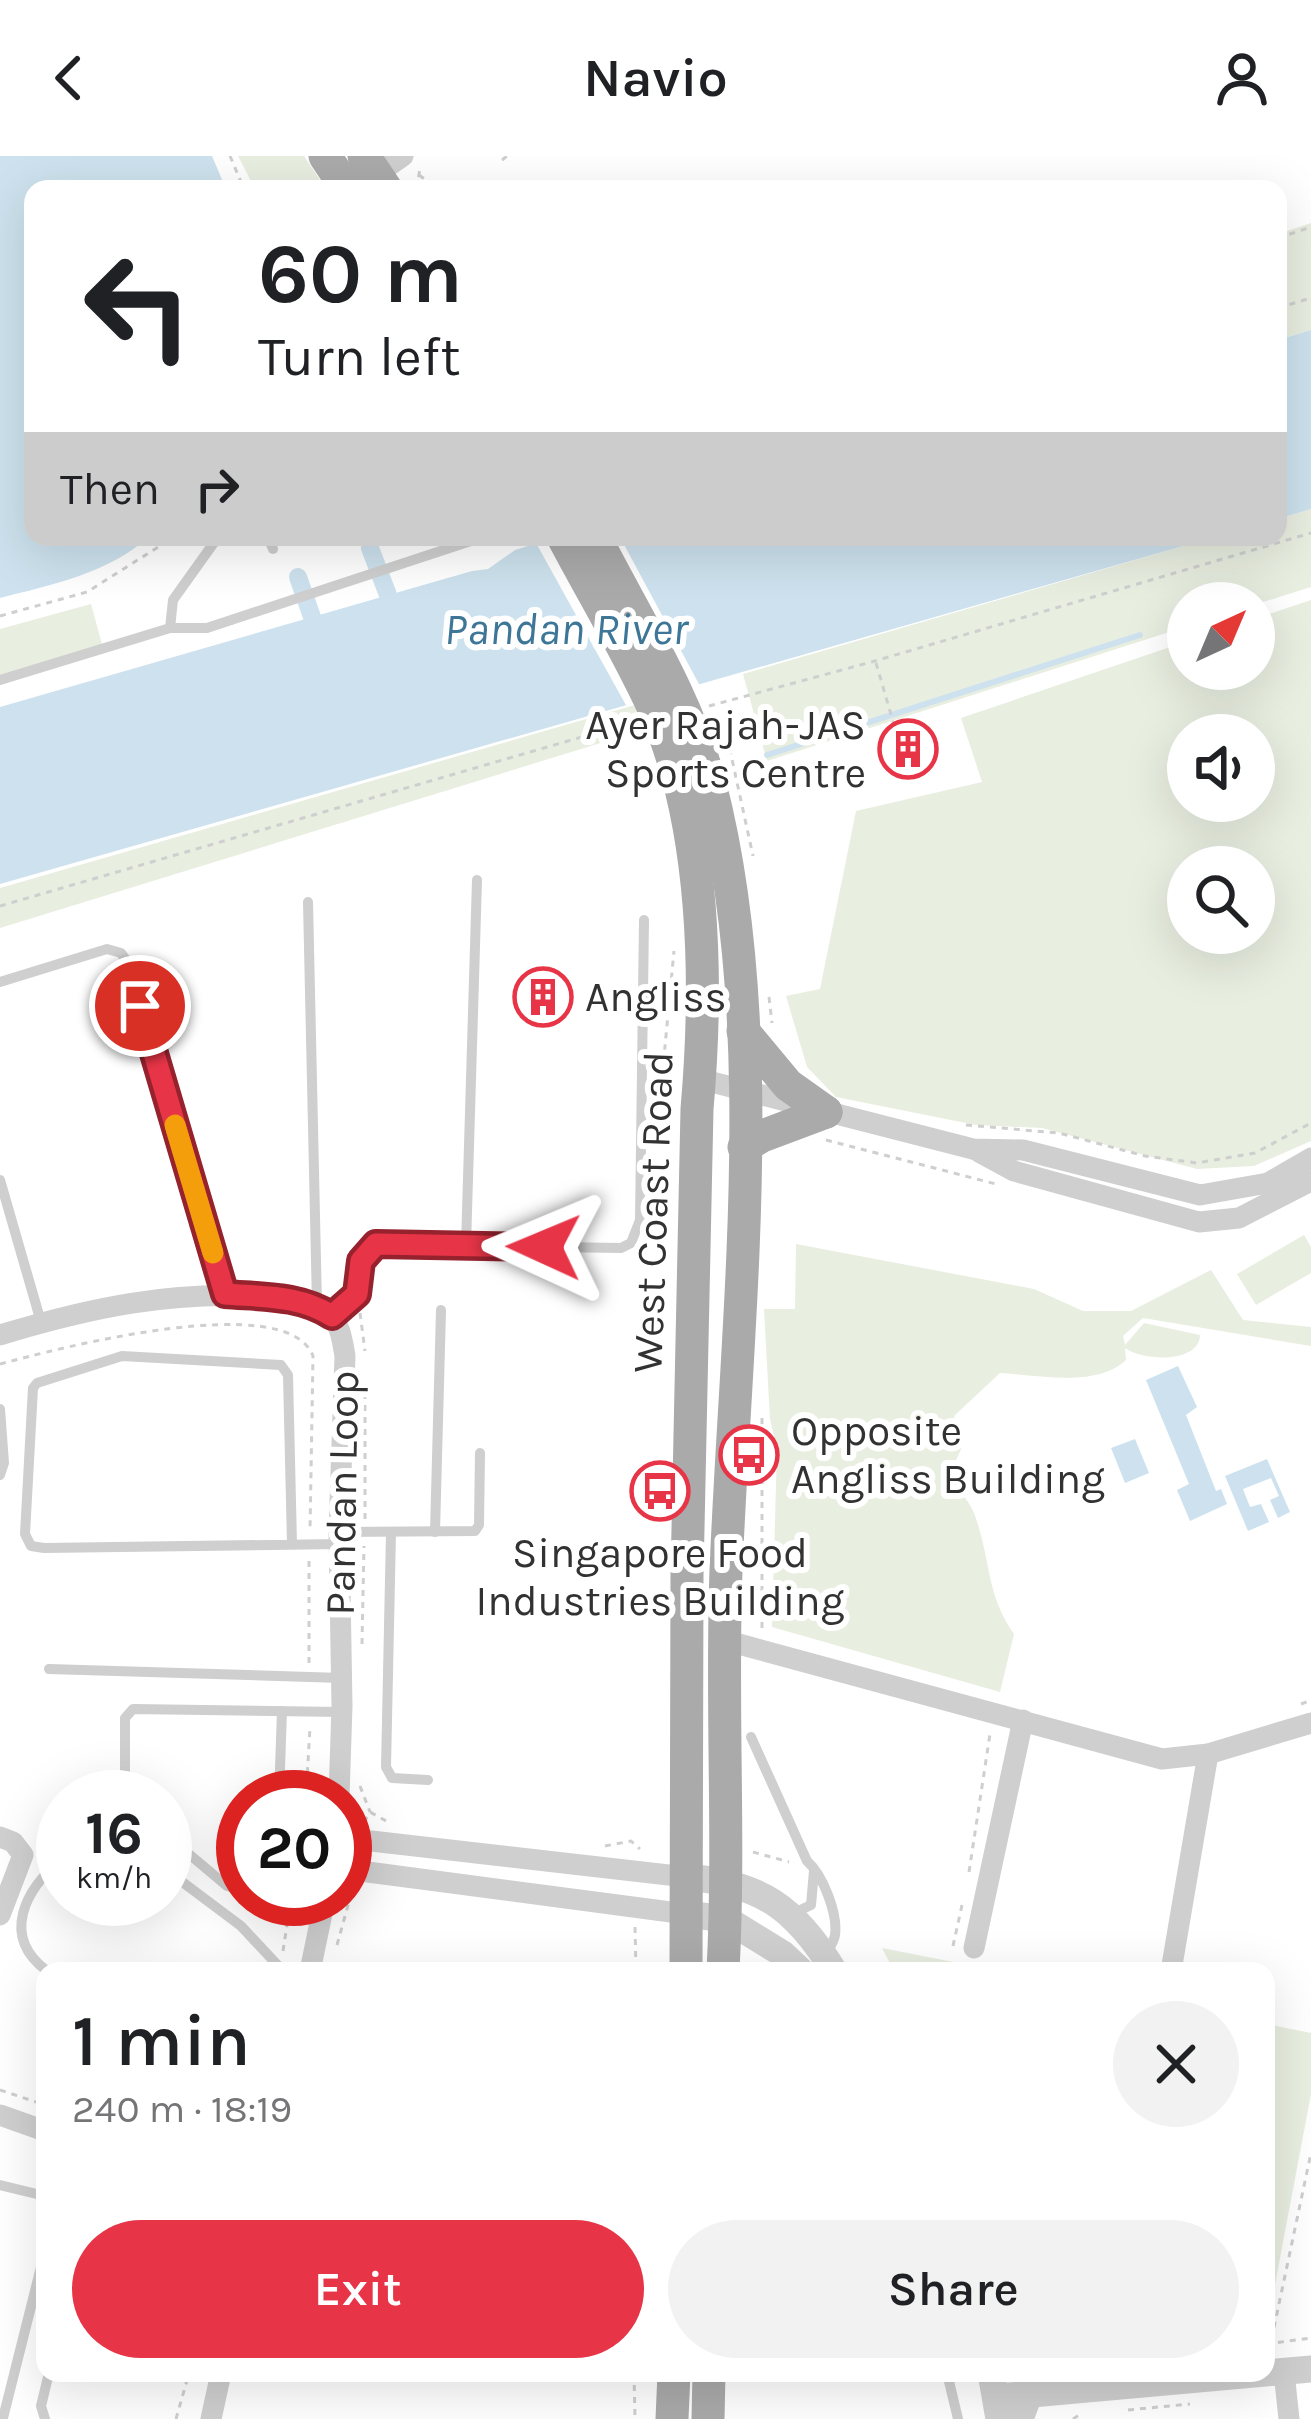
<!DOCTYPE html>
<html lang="en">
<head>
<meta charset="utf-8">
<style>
	:root { --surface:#fff; --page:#f2f2f2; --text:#202124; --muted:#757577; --accent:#e73547 }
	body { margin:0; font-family:Karla,sans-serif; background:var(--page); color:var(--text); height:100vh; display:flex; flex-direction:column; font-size:45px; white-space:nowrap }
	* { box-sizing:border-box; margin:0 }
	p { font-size:39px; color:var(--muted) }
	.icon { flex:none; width:66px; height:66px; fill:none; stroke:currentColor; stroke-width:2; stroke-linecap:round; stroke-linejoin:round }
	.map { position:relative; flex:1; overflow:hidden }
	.panel { position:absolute; left:36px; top:1806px; width:1239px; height:420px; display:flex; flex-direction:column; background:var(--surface); border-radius:24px; box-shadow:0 12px 48px #0002 }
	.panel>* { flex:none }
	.top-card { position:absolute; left:24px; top:24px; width:1263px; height:366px; border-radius:24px; box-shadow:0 12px 48px #0002; background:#fff; color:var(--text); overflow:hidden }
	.needle { width:78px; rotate:44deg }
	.controls { position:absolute; left:1167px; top:426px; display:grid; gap:24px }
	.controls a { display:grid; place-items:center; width:108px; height:108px; border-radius:50%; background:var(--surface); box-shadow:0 12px 48px #0002; font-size:60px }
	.speed { position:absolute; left:36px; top:1614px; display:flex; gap:24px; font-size:60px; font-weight:700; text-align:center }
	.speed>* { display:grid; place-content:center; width:156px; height:156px; border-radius:50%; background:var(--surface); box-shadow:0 12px 48px #0002; line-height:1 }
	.speed small { font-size:30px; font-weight:400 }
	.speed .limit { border:18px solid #d22; background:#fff; color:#111 }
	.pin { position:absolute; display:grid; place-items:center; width:102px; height:102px; color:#fff; margin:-51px; border:6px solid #fff; border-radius:50%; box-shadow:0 3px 12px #0007 }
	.me { position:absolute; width:132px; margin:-66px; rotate:271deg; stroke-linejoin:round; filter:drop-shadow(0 0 9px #0008) }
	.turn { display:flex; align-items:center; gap:42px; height:252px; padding:0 36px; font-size:54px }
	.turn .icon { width:156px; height:156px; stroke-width:2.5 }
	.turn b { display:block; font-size:84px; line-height:102px }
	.then { display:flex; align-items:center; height:114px; padding:0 36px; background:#0003; gap:24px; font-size:45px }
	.round { display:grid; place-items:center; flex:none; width:126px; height:126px; border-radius:63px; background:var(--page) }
	.overview { display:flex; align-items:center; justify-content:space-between; height:204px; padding:0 36px }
	h1 { font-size:72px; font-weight:600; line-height:90px }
	.cta { display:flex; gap:24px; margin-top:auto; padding:24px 36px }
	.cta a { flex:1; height:138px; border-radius:72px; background:var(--accent); color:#fff; font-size:48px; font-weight:600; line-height:138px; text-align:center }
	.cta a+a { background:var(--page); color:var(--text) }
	header { display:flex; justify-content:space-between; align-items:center; height:156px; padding:0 36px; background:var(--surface); font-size:54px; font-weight:600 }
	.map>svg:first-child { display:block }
</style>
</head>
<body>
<header><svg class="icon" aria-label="back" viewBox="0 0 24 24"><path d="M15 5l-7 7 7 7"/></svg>Navio<svg class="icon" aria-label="person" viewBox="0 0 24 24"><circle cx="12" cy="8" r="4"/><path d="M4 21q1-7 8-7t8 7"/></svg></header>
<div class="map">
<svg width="1311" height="2263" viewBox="0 0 1311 2263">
	<rect width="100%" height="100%" fill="#fff"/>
	<g fill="#e8eee0" fill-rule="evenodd">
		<polygon points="238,0 304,0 326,33 255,33"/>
		<polygon points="1311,67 1311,174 1278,184 1278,78"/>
		<polygon points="1311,353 1311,431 1254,449 1188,447 1188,470 767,605 743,518 1215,381 1278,381 1278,363"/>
		<path d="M1311 444V985L1254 1010 1197 1013 1042 972 976 969 836 941 807 911 786 840 820 833 856 655 982 626 961 562 1188 485V513H1254V463ZM1188 579H1254V645H1188ZM1188 711H1254V777H1188Z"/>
		<polygon points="91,448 103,492 0,524 0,473"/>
		<polygon points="635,549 646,573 0,772 0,732"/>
		<polygon points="1304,1079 1311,1091 1311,1117 1256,1149 1237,1118"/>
		<path d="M796 1088 1034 1133 1083 1155H1131L1211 1114 1243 1164 1311 1171V1190L1143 1162 1123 1180 1125 1189 1144 1167 1200 1179C1199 1208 1143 1205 1125 1192L1126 1204C1096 1232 1040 1219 1000 1217L954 1260 963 1289 951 1315C957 1335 968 1342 974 1357 991 1401 985 1437 1014 1478L1000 1536 772 1471 777 1294 770 1263 764 1153H795Z"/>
		<polygon points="882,1792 999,1815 894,1815"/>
		<polygon points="1266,1868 1311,1877 1311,1938 1266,2176"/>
	</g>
	<g fill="#cde2ee">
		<path d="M0 0H212L226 33H33V381H148C109 417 51 429 0 442Z"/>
		<polygon points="1311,174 1311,353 1278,363 1278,184"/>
		<polygon points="557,381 1215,381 0,728 0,551 472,415 488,413 515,394"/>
		<polygon points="1178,1210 1197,1251 1186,1259 1216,1335 1221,1333 1227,1348 1190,1365 1177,1334 1189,1328 1146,1224"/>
		<polygon points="1135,1283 1149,1317 1125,1327 1111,1292"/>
		<polygon points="1267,1303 1290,1356 1278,1362 1270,1344 1279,1340 1271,1322 1243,1333 1250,1351 1261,1348 1269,1366 1248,1375 1225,1320"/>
	</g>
	<polygon fill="#fff" points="557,381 620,381 700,530 627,551 536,387"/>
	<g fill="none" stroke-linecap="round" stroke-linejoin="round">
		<polyline stroke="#cde2ee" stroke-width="6" points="767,599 1140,479"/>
		<g stroke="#cde2ee" stroke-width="18">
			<polyline points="370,392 388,439"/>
			<polyline points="298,421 312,461"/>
		</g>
		<g stroke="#cfcfcf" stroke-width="3" stroke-dasharray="6 6" stroke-linecap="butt">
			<polyline points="230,0 244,33"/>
			<polyline points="502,4 507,0"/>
			<polyline points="419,19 438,33"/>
			<polyline points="417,33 420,11"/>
			<polyline points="1278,82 1311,71"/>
			<polyline points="1278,152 1311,142"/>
			<polyline points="0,460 87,436 174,381"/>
			<polyline points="876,507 897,579"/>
			<polyline points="709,550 875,505 1311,377"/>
			<polyline points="715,561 725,571 753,700"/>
			<polyline points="0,750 630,567"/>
			<polyline points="769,841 772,867"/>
			<polyline points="659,954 674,795"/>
			<polyline points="966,969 1059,977 1145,1000 1197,1007 1255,997 1311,967"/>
			<polyline points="826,984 996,1028"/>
			<polyline points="360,1157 365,1195"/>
			<path d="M0 1208C56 1193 287 1132 313 1200L310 1375"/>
			<polyline points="762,1262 762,1474"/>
			<polyline points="365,1363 365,1240"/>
			<polyline points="362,1488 364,1390"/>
			<polyline points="309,1507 309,1403"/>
			<polyline points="1301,1548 1311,1544"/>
			<polyline points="360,1630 370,1656"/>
			<polyline points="306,1641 310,1571"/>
			<polyline points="364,1666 370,1656 388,1666"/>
			<polyline points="605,1690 631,1685 640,1693"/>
			<polyline points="753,1696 789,1706"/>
			<polyline points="969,1716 990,1578"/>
			<polyline points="635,1771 636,1815"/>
			<polyline points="337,1789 350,1742 356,1737"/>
			<polyline points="953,1790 962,1749"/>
			<polyline points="283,1795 291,1743"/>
			<polyline points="0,1934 45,1949"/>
			<polyline points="1266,2188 1311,2182"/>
			<polyline points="1269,2195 1311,1997"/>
			<polyline points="634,2217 635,2263"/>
			<polyline points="1128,2254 1190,2248"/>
			<polyline points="176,2263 189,2217"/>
			<polyline points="1073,2263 1082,2257"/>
		</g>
		<g stroke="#cfcfcf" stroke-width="10">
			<polyline points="218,381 173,444 170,472 207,472 483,381"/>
			<polyline points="268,381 273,393"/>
			<polyline points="0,524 170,472"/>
			<polyline points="308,746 317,1150"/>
			<polyline points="0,826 107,793 121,797 126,804 225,1138"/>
			<polyline points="0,1024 41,1166"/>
			<polyline points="466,1089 477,724"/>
			<polyline points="332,1160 357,1138 361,1105 377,1088 621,1092 631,1087 640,1064 644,764"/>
			<polyline points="0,1253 4,1307 0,1319"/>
			<polyline points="339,1376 475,1375 479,1369 480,1297"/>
			<polyline points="391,1376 386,1611 392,1622 428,1624"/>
			<polyline points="435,1376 441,1154"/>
			<polyline points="292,1388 288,1219 281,1209 122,1200 37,1227 33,1232 25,1378 31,1390 44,1392 339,1388"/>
			<polyline points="49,1513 342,1522"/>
			<path d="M751 1581 807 1705C823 1719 838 1758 835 1779 834 1786 829 1792 826 1798"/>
			<polyline points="125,1641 125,1562 133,1553 342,1556"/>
			<polyline points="279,1641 282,1555"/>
			<polyline points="165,1678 227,1730 243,1734"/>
			<polyline points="165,1713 241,1770 283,1815"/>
			<polyline points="794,1757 811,1749 814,1715"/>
			<path d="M47 1815C0 1780 25 1733 63 1702"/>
			<polyline points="0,2029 45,2040"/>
			<polyline points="947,2217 958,2263"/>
			<polyline points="3,2262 45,2095"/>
			<polyline points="45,2263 41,2250 49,2217"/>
		</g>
		<g stroke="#cfcfcf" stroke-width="21">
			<polyline points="366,26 403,0"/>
			<polyline points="700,923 973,993 1023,994 1200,1039 1268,1027 1311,1002"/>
			<polyline points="979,996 1014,1015 1199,1066 1239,1062 1311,1025"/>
			<path d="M0 1179C89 1152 173 1134 266 1141 287 1143 311 1143 328 1158 341 1168 342 1184 345 1200L339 1376 342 1550 339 1641"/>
			<polyline points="724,1484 1162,1603 1208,1598 1311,1567"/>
			<polyline points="0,1681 13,1686 23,1699 0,1759"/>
			<polyline points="345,1682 686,1721"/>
			<polyline points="345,1713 686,1758"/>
			<polyline points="974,1792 1023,1564"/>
			<polyline points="310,1815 325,1743"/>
			<polyline points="1171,1815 1208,1598"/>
			<polyline points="0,1959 45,1975"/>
			<polyline points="1284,2216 1289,2263"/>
			<polyline points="211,2263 221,2217"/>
		</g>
		<g stroke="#cfcfcf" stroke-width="27">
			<path d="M686 1721C760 1727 795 1751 834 1815"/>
			<polyline points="686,1758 726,1763 783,1798 801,1815"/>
			<polyline points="991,2217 999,2263"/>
			<polyline points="998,2241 1311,2213"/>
			<polyline points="1020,2263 1030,2236 1025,2217"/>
		</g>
		<g stroke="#aaa" stroke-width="33">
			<polyline points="325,0 347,33"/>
			<polyline points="364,0 386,33"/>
			<path d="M563 381C593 438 627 494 654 553 706 669 708 828 697 953L687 1419 686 1815"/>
			<path d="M595 381C635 460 688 541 710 628 773 873 736 1163 726 1415 721 1549 730 1682 723 1815"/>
			<polyline points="743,875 788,929 826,956"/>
			<polyline points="744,991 762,980 826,956"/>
			<polyline points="672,2263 674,2217"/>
			<polyline points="708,2263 709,2217"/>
		</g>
	</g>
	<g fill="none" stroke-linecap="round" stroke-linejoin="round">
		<defs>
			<path id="route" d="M140 850 225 1138C262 1141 300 1139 332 1160L357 1138 361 1105 376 1088 544 1091"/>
		</defs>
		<use href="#route" stroke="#96222e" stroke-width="30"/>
		<use href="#route" stroke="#e73547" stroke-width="21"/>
		<polyline stroke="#f59e0b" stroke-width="21" points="175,969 213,1097"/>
	</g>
	<defs>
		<symbol id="building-ring" viewBox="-11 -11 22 22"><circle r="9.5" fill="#fff" stroke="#e73547" stroke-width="1.5"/><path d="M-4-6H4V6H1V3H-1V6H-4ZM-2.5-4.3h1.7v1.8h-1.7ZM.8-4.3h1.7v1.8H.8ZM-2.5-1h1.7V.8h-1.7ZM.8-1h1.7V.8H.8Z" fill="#e73547"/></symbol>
		<symbol id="bus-ring" viewBox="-11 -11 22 22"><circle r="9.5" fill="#fff" stroke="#e73547" stroke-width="1.5"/><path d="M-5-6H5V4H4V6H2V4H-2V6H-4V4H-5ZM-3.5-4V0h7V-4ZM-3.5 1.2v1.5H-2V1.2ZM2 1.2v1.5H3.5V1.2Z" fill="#e73547"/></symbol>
	</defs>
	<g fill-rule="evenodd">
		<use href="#building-ring" x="875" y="560" width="66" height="66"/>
		<use href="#building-ring" x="510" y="808" width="66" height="66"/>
		<use href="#bus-ring" x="716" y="1266" width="66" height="66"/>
		<use href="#bus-ring" x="627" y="1302" width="66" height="66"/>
	</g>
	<g text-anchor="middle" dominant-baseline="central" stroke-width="12" stroke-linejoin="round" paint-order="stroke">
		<g font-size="42" fill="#323232" stroke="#fff" text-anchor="start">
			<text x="866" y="569" text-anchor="end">Ayer Rajah-JAS<tspan x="866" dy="48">Sports Centre</tspan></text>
			<text x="585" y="841">Angliss</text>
			<text x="791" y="1275">Opposite<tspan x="791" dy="48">Angliss Building</tspan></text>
			<text x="660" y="1397" text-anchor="middle">Singapore Food<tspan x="660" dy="48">Industries Building</tspan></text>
		</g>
		<g font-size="42" fill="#323232" stroke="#fff">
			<text transform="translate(653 1056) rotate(-88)">West Coast Road</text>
			<text transform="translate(342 1337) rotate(-89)">Pandan Loop</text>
		</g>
		<g font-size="45" font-style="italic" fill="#3d7696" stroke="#fff">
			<text x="566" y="473">Pandan River</text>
		</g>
	</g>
</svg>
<div class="controls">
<a><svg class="needle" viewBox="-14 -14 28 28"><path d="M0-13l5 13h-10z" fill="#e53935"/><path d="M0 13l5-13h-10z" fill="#757577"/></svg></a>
<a><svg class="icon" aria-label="sound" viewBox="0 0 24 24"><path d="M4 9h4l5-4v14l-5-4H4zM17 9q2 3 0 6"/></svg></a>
<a><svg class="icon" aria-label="search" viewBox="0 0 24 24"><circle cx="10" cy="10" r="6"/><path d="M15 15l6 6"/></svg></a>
</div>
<div class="speed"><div>16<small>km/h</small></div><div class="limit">20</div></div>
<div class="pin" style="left:140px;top:850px;background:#d93025"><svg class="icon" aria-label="arrive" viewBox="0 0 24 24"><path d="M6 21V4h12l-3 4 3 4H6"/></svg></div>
<svg class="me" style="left:544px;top:1091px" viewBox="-20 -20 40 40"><path d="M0-17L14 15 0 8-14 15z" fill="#e73547" stroke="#fff" stroke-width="4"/></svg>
<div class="top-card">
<div class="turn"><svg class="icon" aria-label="left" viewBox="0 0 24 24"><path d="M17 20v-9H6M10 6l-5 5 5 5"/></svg><div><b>60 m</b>Turn left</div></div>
<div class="then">Then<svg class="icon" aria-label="right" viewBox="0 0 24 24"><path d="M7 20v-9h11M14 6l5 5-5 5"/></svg></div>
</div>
<section class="panel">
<div class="overview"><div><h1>1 min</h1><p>240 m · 18:19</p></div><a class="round"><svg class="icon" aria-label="close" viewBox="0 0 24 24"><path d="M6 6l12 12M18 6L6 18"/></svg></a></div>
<div class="cta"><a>Exit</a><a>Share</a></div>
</section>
</div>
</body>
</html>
